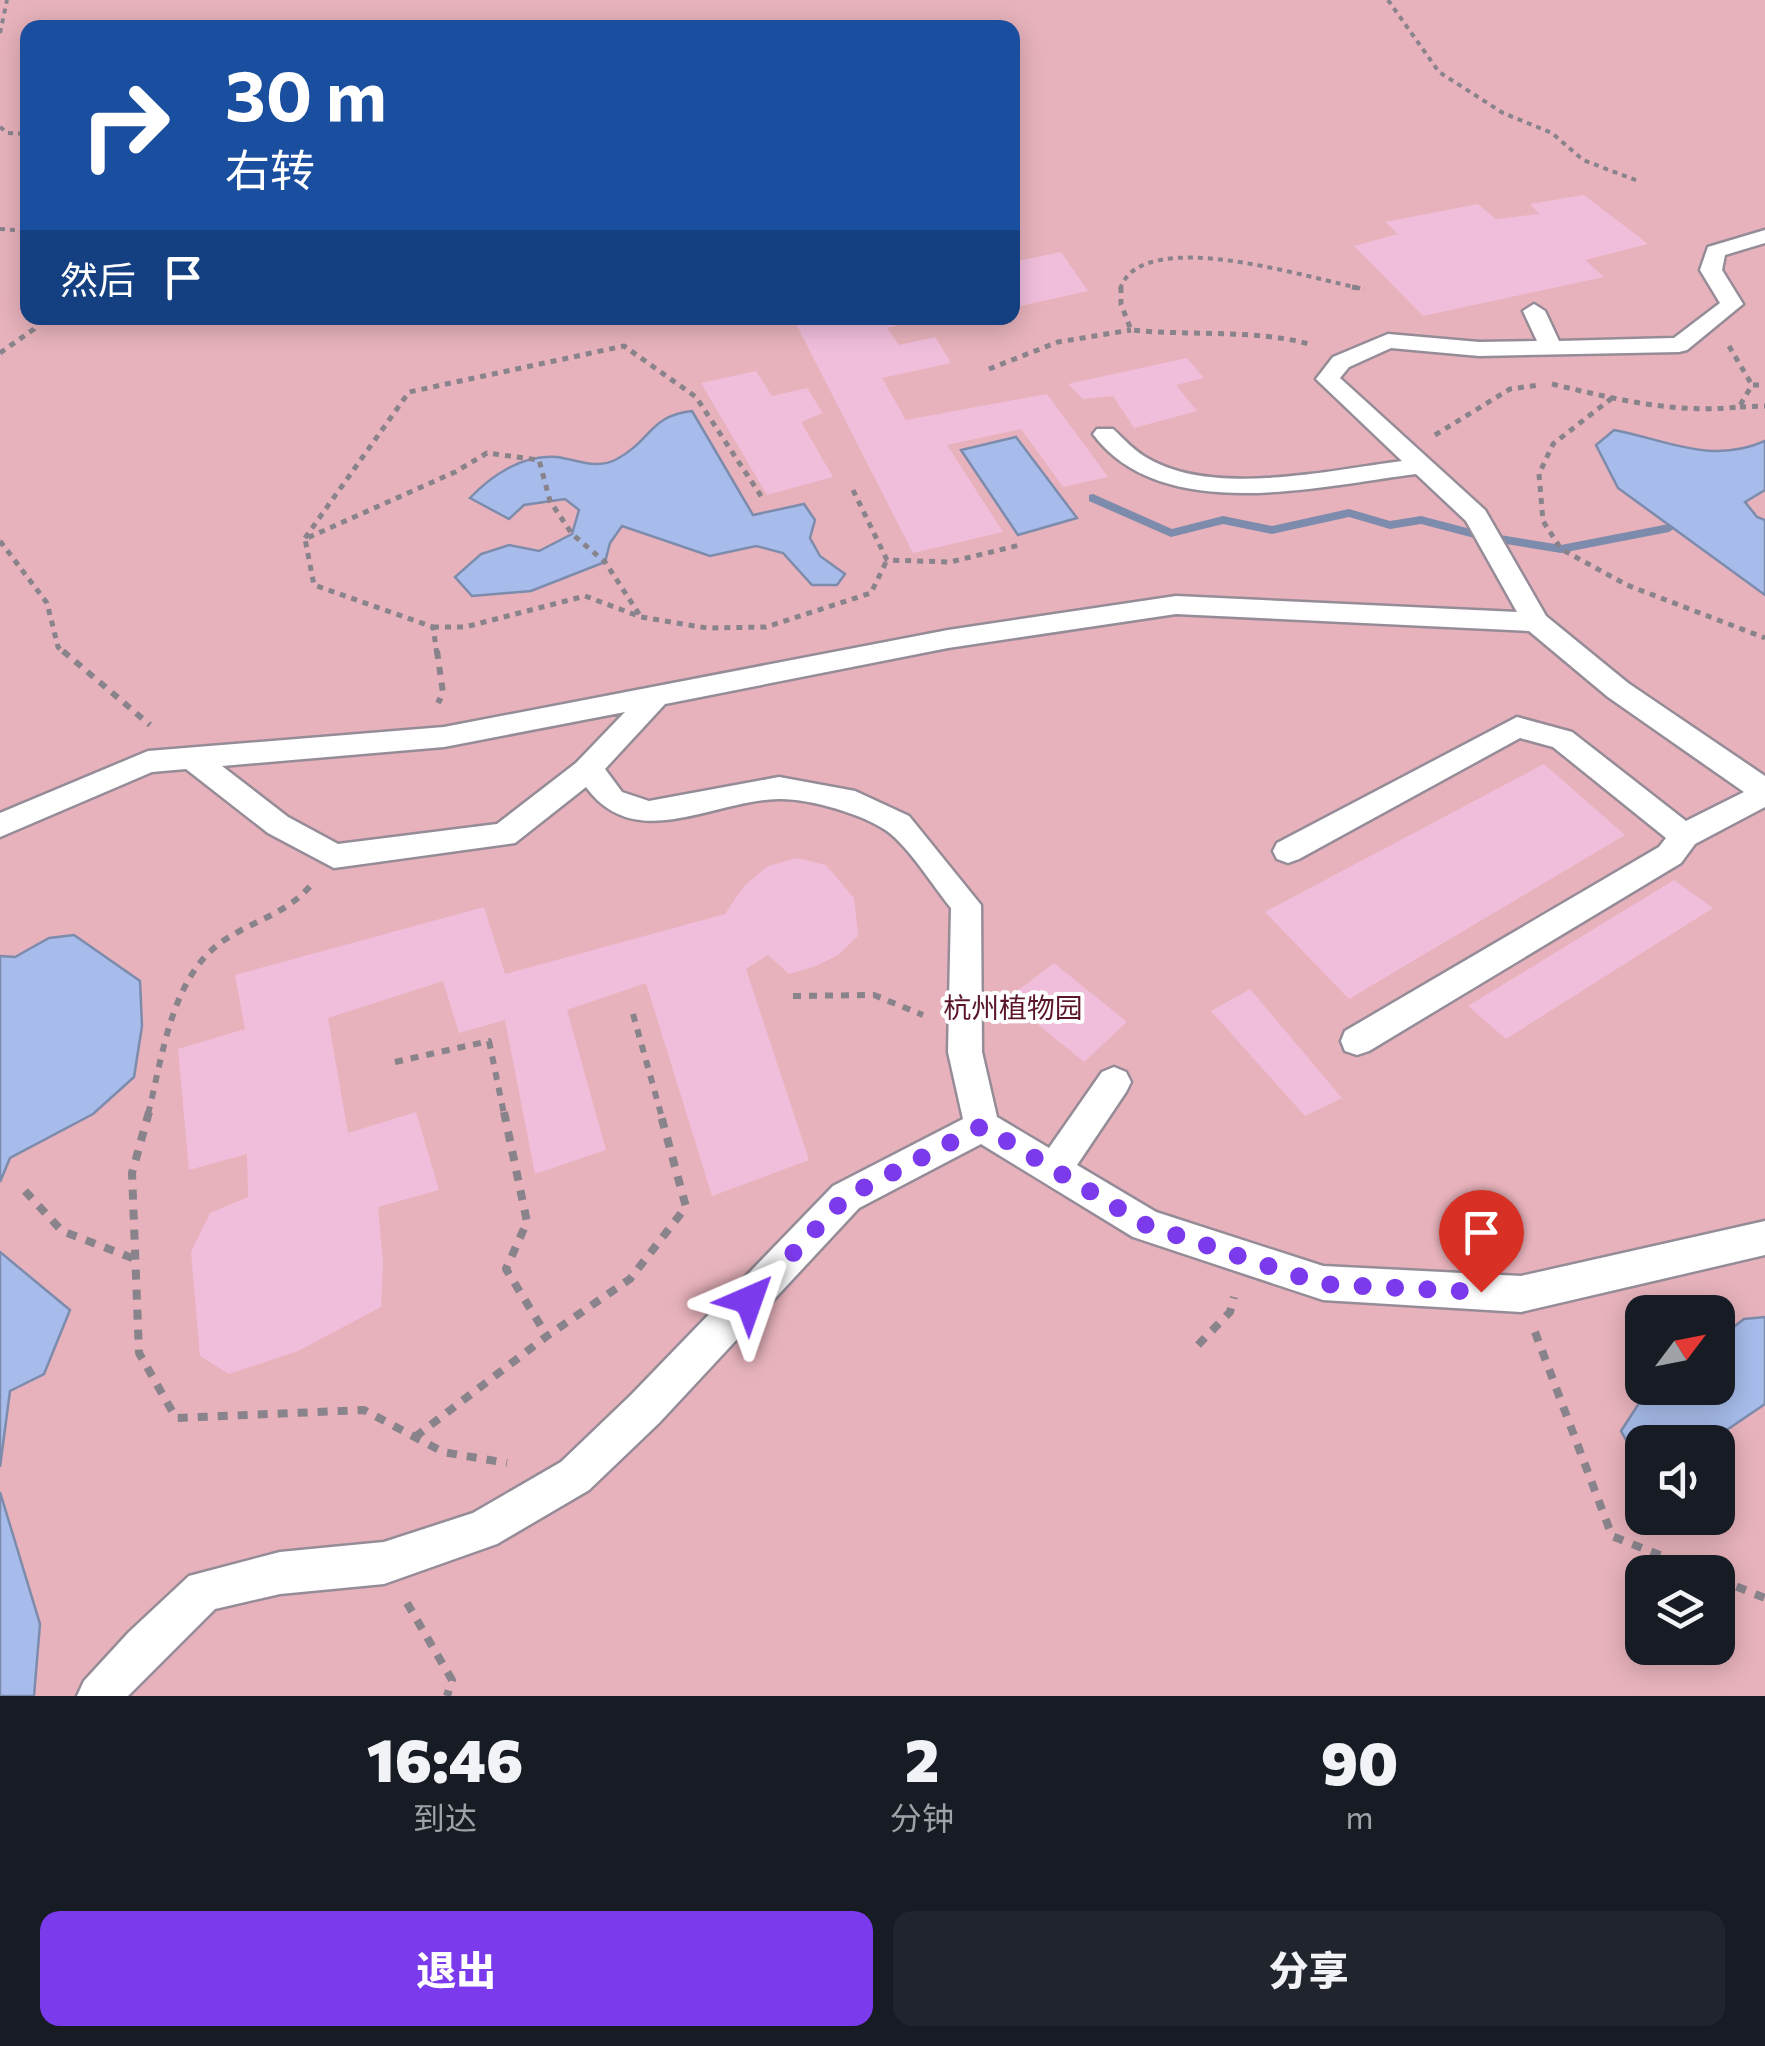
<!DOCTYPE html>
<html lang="zh">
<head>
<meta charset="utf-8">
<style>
	:root { --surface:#171b24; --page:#20242c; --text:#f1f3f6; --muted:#9ea1a6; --accent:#7c3aed }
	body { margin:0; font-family:Commissioner,"Noto Sans SC",sans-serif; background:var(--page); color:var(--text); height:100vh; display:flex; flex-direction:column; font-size:38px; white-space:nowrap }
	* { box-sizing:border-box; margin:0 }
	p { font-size:32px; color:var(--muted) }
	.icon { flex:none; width:55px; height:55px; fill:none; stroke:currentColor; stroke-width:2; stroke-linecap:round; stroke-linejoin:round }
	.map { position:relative; height:1696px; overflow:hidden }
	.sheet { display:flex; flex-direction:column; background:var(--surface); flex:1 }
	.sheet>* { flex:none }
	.top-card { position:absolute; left:20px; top:20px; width:1000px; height:305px; border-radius:20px; box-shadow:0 5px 25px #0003; background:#1a4fa0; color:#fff; overflow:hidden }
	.needle { width:65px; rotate:58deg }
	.tools { position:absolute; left:1625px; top:1295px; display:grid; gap:20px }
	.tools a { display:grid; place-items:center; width:110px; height:110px; border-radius:20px; background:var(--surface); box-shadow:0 5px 25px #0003; font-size:50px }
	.pin { position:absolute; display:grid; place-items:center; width:85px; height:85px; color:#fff; margin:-102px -42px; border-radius:50% 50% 50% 0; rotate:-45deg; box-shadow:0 0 10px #0007 }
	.pin .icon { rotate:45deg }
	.me { position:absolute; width:110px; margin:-55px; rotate:43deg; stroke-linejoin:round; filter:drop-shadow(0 0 8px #0008) }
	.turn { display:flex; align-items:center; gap:35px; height:210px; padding:0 40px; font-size:45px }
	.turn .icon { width:130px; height:130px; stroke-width:2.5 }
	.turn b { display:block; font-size:70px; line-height:85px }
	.then { display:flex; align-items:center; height:95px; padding:0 40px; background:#0003; gap:20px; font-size:38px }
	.eta { display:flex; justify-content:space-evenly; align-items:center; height:170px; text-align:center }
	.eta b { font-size:60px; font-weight:800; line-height:70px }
	.button { display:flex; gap:20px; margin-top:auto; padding:20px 40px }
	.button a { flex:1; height:115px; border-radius:20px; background:var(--accent); color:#fff; font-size:40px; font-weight:800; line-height:115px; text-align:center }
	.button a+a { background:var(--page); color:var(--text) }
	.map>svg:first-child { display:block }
</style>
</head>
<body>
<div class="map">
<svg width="1765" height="1696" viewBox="0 0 1765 1696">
	<rect width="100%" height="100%" fill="#f8effc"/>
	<path fill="#e7b2bb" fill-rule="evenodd" d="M0 0H1765V1696H0ZM28 28H1012V318H28ZM1642 1312H1718V1388H1642ZM1642 1442H1718V1518H1642ZM1642 1572H1718V1648H1642Z"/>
	<g fill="#a7bcea" stroke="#7d8bac" stroke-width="2.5">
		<path d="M692 411 753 515 804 504 815 520 810 538 820 556 845 574 837 585H812L783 553 756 546 710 556 622 526 610 543 605 562 531 591 472 596 455 577 481 554 509 545 539 551 572 534 579 510 565 499 524 505 509 519 470 498C492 475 523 454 557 457 578 460 597 470 617 459 652 440 649 416 692 411Z"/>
		<path d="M1614 430C1667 440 1711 465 1765 441V490L1745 502 1757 517 1765 520V595L1618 488 1596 445Z"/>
		<polygon points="1016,437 1077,518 1018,535 961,450"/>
		<polygon points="74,935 140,981 142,1026 134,1077 93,1114 10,1158 0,1182 0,956 15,957 49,938"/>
		<polygon points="0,1252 70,1310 44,1374 10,1391 0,1467"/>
		<polygon points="1765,1317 1765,1404 1709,1442 1642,1442 1642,1468 1621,1431 1649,1388 1718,1388 1718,1339 1744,1319"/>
		<polygon points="0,1492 40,1624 34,1696 0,1696"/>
	</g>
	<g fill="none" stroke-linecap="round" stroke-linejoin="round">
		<polygon fill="#7d8bac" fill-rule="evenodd" points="1093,494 1172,529 1223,516 1272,526 1349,509 1390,521 1421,516 1482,532 1561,545 1669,524 1675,528 1669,532 1561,553 1482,540 1421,524 1390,529 1349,517 1272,534 1223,524 1171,537 1089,501 1089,495"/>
	</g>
	<g fill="#f0bedb">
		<polygon points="1584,195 1648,244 1585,260 1604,277 1423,316 1354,246 1398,234 1385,222 1478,204 1496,219 1539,214 1530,204"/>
		<polygon points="1061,252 1088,291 1012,308 1012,262"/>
		<polygon points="793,318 922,318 887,328 899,345 935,337 951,363 882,378 906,420 1047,394 1108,477 1063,487 1021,429 947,445 1003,532 913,553"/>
		<polygon points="1187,358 1204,378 1176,385 1197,411 1134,428 1113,396 1083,399 1068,384"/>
		<polygon points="756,371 772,396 807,388 823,413 801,422 833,477 767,495 701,383"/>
		<polygon points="1544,764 1625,835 1349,999 1265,912"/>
		<polygon points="797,858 826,865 854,898 858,936 838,955 816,966 789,974 768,955 746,969 809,1160 712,1196 646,983 567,1010 606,1150 535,1174 505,1020 459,1033 443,981 328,1018 348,1133 416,1112 439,1190 378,1207 383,1263 381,1307 298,1351 229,1374 200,1356 191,1252 210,1213 248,1197 247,1154 189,1170 178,1049 245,1029 235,975 484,907 505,974 725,914 744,886 768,866"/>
		<polygon points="1674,880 1713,908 1506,1039 1468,1006"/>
		<polygon points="1054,963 1127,1022 1084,1062 1007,999"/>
		<polygon points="1250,989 1342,1098 1305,1116 1211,1011"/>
	</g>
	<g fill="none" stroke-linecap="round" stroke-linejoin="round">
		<defs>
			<path id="service" d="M1765 230V243L1725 255 1722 270 1743 304 1687 350 1679 352 1479 356 1391 348 1349 367 1340 378 1485 510 1546 616 1628 683 1765 776V807L1695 844 1681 863 1369 1051 1357 1055 1345 1051 1341 1041 1345 1031 1659 847 1666 838 1553 747 1520 738 1299 859 1288 863 1277 859 1273 851 1277 843 1517 717 1572 732 1686 821 1744 792 1608 697 1529 631 1176 614 948 648 665 704 605 769 622 792 649 801 779 777 855 791 909 816 981 905 982 1052 997 1117 1049 1148 1102 1072 1114 1067 1126 1072 1131 1082 1126 1092 1077 1165 1156 1212 1323 1266 1521 1276 1765 1221V1255L1521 1312 1323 1300 1133 1237 981 1144 859 1208 659 1423 589 1490 497 1544 384 1584 280 1594 215 1609 128 1696H77L84 1681 129 1632 189 1576 280 1552 384 1542 473 1513 561 1462 631 1395 833 1186 963 1119 948 1052 951 908C933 886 909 847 887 831 863 814 808 798 778 799 711 801 635 854 586 787L515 843 334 868 268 833 186 769 152 772 0 837V813L148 751 444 727 948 630 1176 596 1517 612 1466 521 1416 474C1320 486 1161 526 1093 434L1097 429H1113C1124 439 1135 452 1149 459 1215 497 1330 470 1402 461L1316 379 1333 357 1388 334 1479 342 1537 341 1523 311 1534 304 1545 311 1559 341 1674 338 1720 303 1700 270 1708 247ZM625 712 576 763 497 824 338 844 288 817 222 766 444 747Z"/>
		</defs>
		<use href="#service" stroke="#958c98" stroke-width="5"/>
		<g stroke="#89838c" stroke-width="4" stroke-dasharray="5 5" stroke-linecap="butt">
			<polyline points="1388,0 1439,72 1503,113 1552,133 1583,160 1638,181"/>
			<polyline points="0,33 7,0"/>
			<polyline points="0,127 8,133 28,134"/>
			<polyline points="0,229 28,231"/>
			<path d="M1120 289C1142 223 1314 280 1364 289"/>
		</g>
		<g stroke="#89838c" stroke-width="5" stroke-dasharray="6 6" stroke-linecap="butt">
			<path d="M1121 287V304L1131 330C1189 336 1255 329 1309 344"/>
			<polyline points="1352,287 1364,289"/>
			<polyline points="1729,346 1752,385"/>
			<polyline points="0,353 34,329 40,318"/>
			<polyline points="989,369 1058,342 1131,330"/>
			<path d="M1552 384C1615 399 1674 414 1739 407L1752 385H1765"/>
			<polyline points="1612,398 1553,444 1539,474 1543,521 1561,549 1627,585 1765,638"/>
			<polyline points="1740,407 1765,406"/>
			<polyline points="1435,435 1510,389 1539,385"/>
			<polyline points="853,490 887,560 950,562 1020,545"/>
			<polyline points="305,538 409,392 624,346 696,397 763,499"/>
			<polyline points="0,541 47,603 58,647 66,654"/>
			<polyline points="433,627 465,627 585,596 641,617 707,628 766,627 871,593 887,560"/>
			<polyline points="437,654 433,627 314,585 305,539 455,472 487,453 539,460 550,501 572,534 605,562 641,617"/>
		</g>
		<g stroke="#89838c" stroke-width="6" stroke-dasharray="8 8" stroke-linecap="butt">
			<polyline points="63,651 150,725"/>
			<polyline points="437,651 443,693 438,703"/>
			<polyline points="793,996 874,995 923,1015"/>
			<polyline points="633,1014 661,1114"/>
			<polyline points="395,1062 489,1041 504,1114"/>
			<path d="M148 1114C163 1056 171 974 226 939 255 920 288 913 311 885"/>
		</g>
		<g stroke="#89838c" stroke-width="8" stroke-dasharray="10 10" stroke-linecap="butt">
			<polyline points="149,1112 132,1173 139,1353 176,1418 364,1410 443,1452 507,1463"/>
			<polyline points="504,1112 527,1222 506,1269 547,1336"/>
			<polyline points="25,1191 62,1231 135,1259"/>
			<polyline points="1535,1332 1612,1536 1702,1572"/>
			<polyline points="1198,1345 1230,1312 1234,1297"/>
			<polyline points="415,1437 547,1336 630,1279 686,1207 660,1112"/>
			<polyline points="1718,1579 1765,1598"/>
			<polyline points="407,1603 452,1680 447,1696"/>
		</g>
		<use href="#service" fill="#fff" fill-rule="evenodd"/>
	</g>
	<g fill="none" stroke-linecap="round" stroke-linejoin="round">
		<polyline stroke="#7c3aed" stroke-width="18" stroke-dasharray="0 32.4" points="749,1300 846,1197 982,1126 1146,1225 1322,1284 1481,1292"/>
	</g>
	<g text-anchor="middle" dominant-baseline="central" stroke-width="8" stroke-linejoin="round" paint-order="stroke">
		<g font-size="28" fill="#5b172a" stroke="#fff">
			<text x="1013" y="1007">杭州植物园</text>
		</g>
	</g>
</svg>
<div class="tools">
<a><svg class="needle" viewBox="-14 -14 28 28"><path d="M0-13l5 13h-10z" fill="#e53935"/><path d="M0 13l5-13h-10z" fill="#9ea1a6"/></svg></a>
<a><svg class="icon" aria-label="sound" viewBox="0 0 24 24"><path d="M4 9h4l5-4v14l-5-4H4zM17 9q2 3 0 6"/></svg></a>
<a><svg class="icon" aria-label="layers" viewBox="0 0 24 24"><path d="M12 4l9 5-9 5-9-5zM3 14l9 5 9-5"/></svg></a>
</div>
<div class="pin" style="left:1481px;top:1292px;background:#d93025"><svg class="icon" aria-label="arrive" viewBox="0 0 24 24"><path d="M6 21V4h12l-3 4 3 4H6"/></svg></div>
<svg class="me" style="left:749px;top:1300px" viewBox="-20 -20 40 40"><path d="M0-17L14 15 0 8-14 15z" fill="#7c3aed" stroke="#fff" stroke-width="4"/></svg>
<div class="top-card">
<div class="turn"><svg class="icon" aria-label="right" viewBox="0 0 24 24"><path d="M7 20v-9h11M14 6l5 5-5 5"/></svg><div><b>30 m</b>右转</div></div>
<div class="then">然后<svg class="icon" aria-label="arrive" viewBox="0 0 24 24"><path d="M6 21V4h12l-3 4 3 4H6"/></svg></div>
</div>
</div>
<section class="sheet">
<div class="eta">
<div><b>16:46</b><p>到达</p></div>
<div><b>2</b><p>分钟</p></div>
<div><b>90</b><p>m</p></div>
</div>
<div class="button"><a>退出</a><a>分享</a></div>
</section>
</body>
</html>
